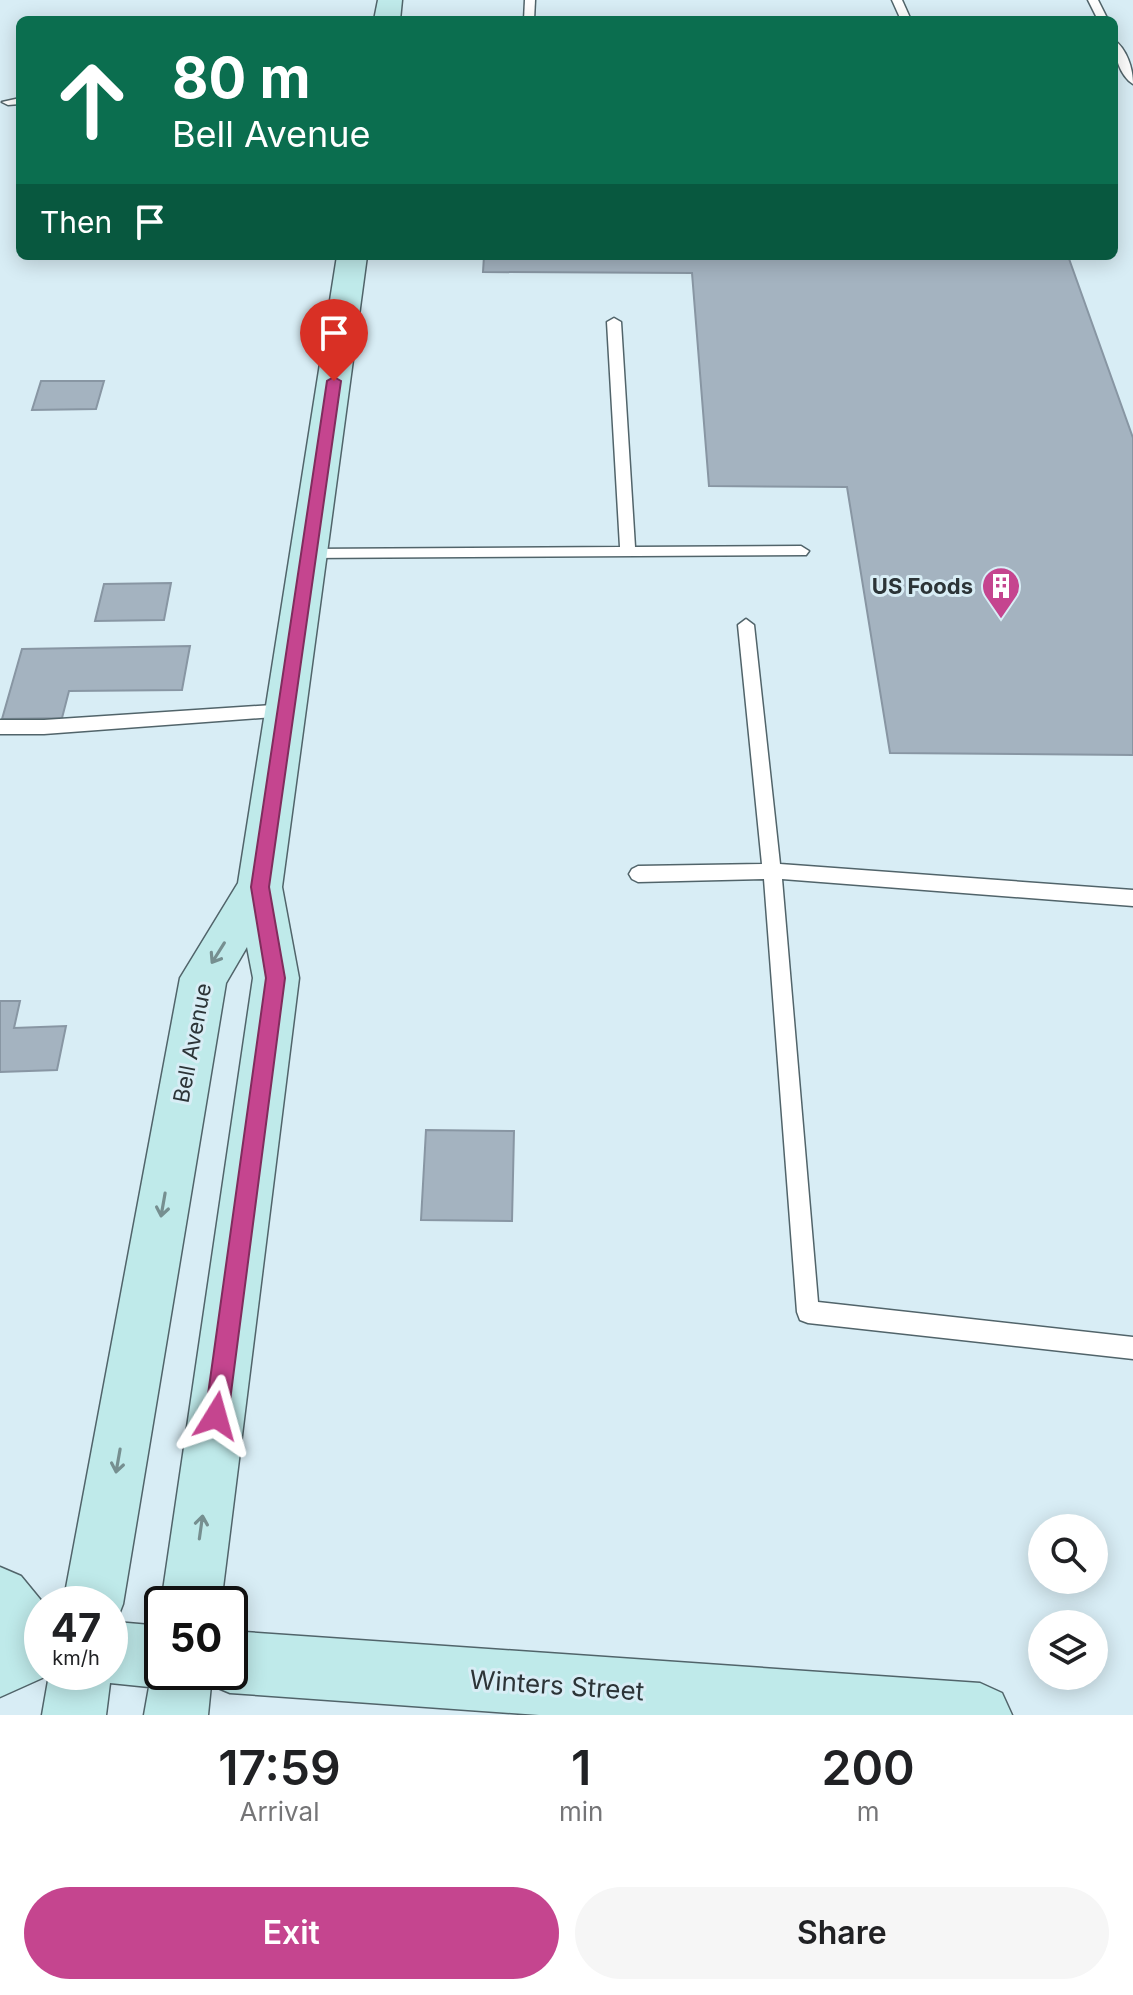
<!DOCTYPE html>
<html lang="en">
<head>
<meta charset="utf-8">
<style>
	:root { --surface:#fff; --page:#f6f6f6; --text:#202124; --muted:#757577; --accent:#c5458f }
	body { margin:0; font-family:Inter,sans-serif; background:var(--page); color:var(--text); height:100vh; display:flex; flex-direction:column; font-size:30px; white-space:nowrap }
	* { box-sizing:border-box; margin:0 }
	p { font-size:26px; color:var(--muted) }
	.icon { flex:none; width:44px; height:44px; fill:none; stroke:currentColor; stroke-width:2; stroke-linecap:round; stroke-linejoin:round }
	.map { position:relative; height:1715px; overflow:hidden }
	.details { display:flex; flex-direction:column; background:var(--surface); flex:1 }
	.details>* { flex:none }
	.top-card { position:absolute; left:16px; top:16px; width:1102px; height:244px; border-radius:12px; box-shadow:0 4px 20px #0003; background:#0b6e4f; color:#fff; overflow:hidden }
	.buttons { position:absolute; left:1028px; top:1514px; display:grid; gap:16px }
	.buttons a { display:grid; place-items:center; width:80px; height:80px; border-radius:50%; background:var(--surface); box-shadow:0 4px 20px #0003; font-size:40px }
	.speed { position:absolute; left:24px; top:1586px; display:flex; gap:16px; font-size:40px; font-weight:700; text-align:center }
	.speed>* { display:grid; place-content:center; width:104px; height:104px; border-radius:50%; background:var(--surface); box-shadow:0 4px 20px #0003; line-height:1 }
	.speed small { font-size:20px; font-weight:400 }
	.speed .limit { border:4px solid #111; border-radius:12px; background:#fff; color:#111 }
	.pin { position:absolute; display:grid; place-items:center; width:68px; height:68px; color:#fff; margin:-82px -34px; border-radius:50% 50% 50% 0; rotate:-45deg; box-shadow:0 0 8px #0007 }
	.pin .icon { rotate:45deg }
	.me { position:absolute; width:88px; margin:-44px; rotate:8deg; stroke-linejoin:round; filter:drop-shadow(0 0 6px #0008) }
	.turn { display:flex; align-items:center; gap:28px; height:168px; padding:0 24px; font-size:36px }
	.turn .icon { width:104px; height:104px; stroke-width:2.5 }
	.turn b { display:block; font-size:56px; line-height:68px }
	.then { display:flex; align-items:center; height:76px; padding:0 24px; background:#0003; gap:16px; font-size:30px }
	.eta { display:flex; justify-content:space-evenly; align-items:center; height:136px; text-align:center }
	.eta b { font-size:48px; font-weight:600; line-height:56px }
	.cta { display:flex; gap:16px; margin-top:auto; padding:16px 24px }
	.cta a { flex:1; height:92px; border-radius:48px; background:var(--accent); color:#fff; font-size:32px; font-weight:600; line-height:92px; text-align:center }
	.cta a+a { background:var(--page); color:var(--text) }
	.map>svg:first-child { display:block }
</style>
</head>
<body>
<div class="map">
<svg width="1133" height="1715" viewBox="0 0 1133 1715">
	<rect width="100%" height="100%" fill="#d8edf5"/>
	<g fill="#a4b3c0" stroke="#8896a3" stroke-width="2">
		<polygon points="484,256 1068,256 1133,438 1133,755 890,753 847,487 709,486 692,273 483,272"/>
		<polygon points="41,381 104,381 96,409 32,410"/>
		<polygon points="171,583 164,620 95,621 104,584"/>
		<polygon points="190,646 182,690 69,691 62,718 2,719 22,649"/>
		<polygon points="0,1001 20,1001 14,1028 66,1026 57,1070 0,1072"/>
		<polygon points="426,1130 514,1131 512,1221 421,1220"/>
	</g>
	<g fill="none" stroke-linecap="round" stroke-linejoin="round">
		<defs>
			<g id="lane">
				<polygon points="525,0 535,0 534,20 524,20"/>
				<polygon points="892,0 902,0 911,20 901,20"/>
				<polygon points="1088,0 1098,0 1108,20 1098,20"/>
				<path d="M1114 40C1127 49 1133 69 1133 84 1120 76 1114 55 1114 40Z"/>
				<polygon points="20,98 20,104 8,105 2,102"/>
				<polygon points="614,318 621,322 635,547 801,546 809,551 806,555 304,558 304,550 309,549 620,547 607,322"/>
				<polygon points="746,619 754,625 780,864 1133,890 1133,906 782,879 818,1302 1133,1337 1133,1359 808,1323 800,1320 797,1312 764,879 638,882 632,879 629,874 632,869 638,866 762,864 738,625"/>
				<polygon points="287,704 295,710 287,716 44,734 0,734 0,720 44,720"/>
			</g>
			<g id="secondary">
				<polygon points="378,0 402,0 400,20 374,20"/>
				<polygon points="337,256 367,256 282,887 299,978 221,1604 162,1604 162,1607 161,1604 253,978 247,947 226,983 123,1604 116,1622 162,1626 162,1672 230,1672 230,1631 980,1683 1002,1693 1012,1715 539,1715 230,1693 211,1685 208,1715 144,1715 149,1687 110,1683 106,1715 42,1715 49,1675 0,1697 0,1567 21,1576 44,1604 42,1672 110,1672 110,1604 63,1604 180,978 238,883"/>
			</g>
		</defs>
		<use href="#lane" stroke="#51646a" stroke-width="3"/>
		<use href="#secondary" stroke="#51646a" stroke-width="3"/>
		<use href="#lane" fill="#fff" fill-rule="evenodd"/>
		<use href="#secondary" fill="#bfeaea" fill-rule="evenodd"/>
	</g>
	<defs><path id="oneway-shaft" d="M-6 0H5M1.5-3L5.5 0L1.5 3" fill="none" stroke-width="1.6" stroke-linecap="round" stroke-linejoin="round" transform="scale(2)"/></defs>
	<g stroke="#768f90">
		<use href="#oneway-shaft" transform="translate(218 953) rotate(122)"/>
		<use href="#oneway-shaft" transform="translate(163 1205) rotate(100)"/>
		<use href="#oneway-shaft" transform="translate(118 1461) rotate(100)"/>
		<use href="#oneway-shaft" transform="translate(201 1527) rotate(-82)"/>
	</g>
	<polygon fill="#c5458f" stroke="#802d5d" stroke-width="2" points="334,377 341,381 269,887 285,978 228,1416 225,1424 216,1428 208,1424 205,1416 266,978 251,887 327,381"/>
	<defs>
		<symbol id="building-pin" viewBox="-11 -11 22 30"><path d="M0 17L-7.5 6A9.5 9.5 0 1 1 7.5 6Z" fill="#c5458f" stroke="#d8edf5"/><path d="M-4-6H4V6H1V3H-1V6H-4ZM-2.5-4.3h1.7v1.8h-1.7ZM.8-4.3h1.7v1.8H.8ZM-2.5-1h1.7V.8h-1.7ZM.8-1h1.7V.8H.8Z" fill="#fff"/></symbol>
	</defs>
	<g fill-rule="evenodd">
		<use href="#building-pin" x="979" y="564" width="44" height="60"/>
	</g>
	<g text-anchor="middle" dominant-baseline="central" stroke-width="6" stroke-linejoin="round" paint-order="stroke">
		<g font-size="22" font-weight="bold" fill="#2c3437" stroke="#d8edf5" text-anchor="end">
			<text x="973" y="586">US Foods</text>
		</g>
		<g font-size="22" fill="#2c3437" stroke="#d8edf5">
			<text transform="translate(192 1043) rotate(-79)">Bell Avenue</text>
		</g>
		<g font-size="26" fill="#2c3437" stroke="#d8edf5">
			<text transform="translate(557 1685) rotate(4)">Winters Street</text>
		</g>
	</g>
</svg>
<div class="buttons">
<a><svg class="icon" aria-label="search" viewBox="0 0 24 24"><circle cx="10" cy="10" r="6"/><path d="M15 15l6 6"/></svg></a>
<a><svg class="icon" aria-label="layers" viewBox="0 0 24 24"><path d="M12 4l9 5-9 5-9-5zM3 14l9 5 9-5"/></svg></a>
</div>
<div class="speed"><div>47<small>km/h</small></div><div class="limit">50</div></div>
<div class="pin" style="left:334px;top:381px;background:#d93025"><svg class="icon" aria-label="arrive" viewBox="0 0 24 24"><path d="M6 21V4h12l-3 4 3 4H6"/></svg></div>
<svg class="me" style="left:216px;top:1416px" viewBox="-20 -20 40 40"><path d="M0-17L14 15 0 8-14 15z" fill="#c5458f" stroke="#fff" stroke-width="4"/></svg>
<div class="top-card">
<div class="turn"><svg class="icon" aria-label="ahead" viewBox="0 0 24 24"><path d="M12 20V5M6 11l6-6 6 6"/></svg><div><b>80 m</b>Bell Avenue</div></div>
<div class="then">Then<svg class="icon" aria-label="arrive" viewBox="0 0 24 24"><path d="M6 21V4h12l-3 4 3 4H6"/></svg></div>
</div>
</div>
<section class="details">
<div class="eta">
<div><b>17:59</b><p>Arrival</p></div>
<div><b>1</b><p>min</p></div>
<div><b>200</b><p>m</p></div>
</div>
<div class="cta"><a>Exit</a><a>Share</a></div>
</section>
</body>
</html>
